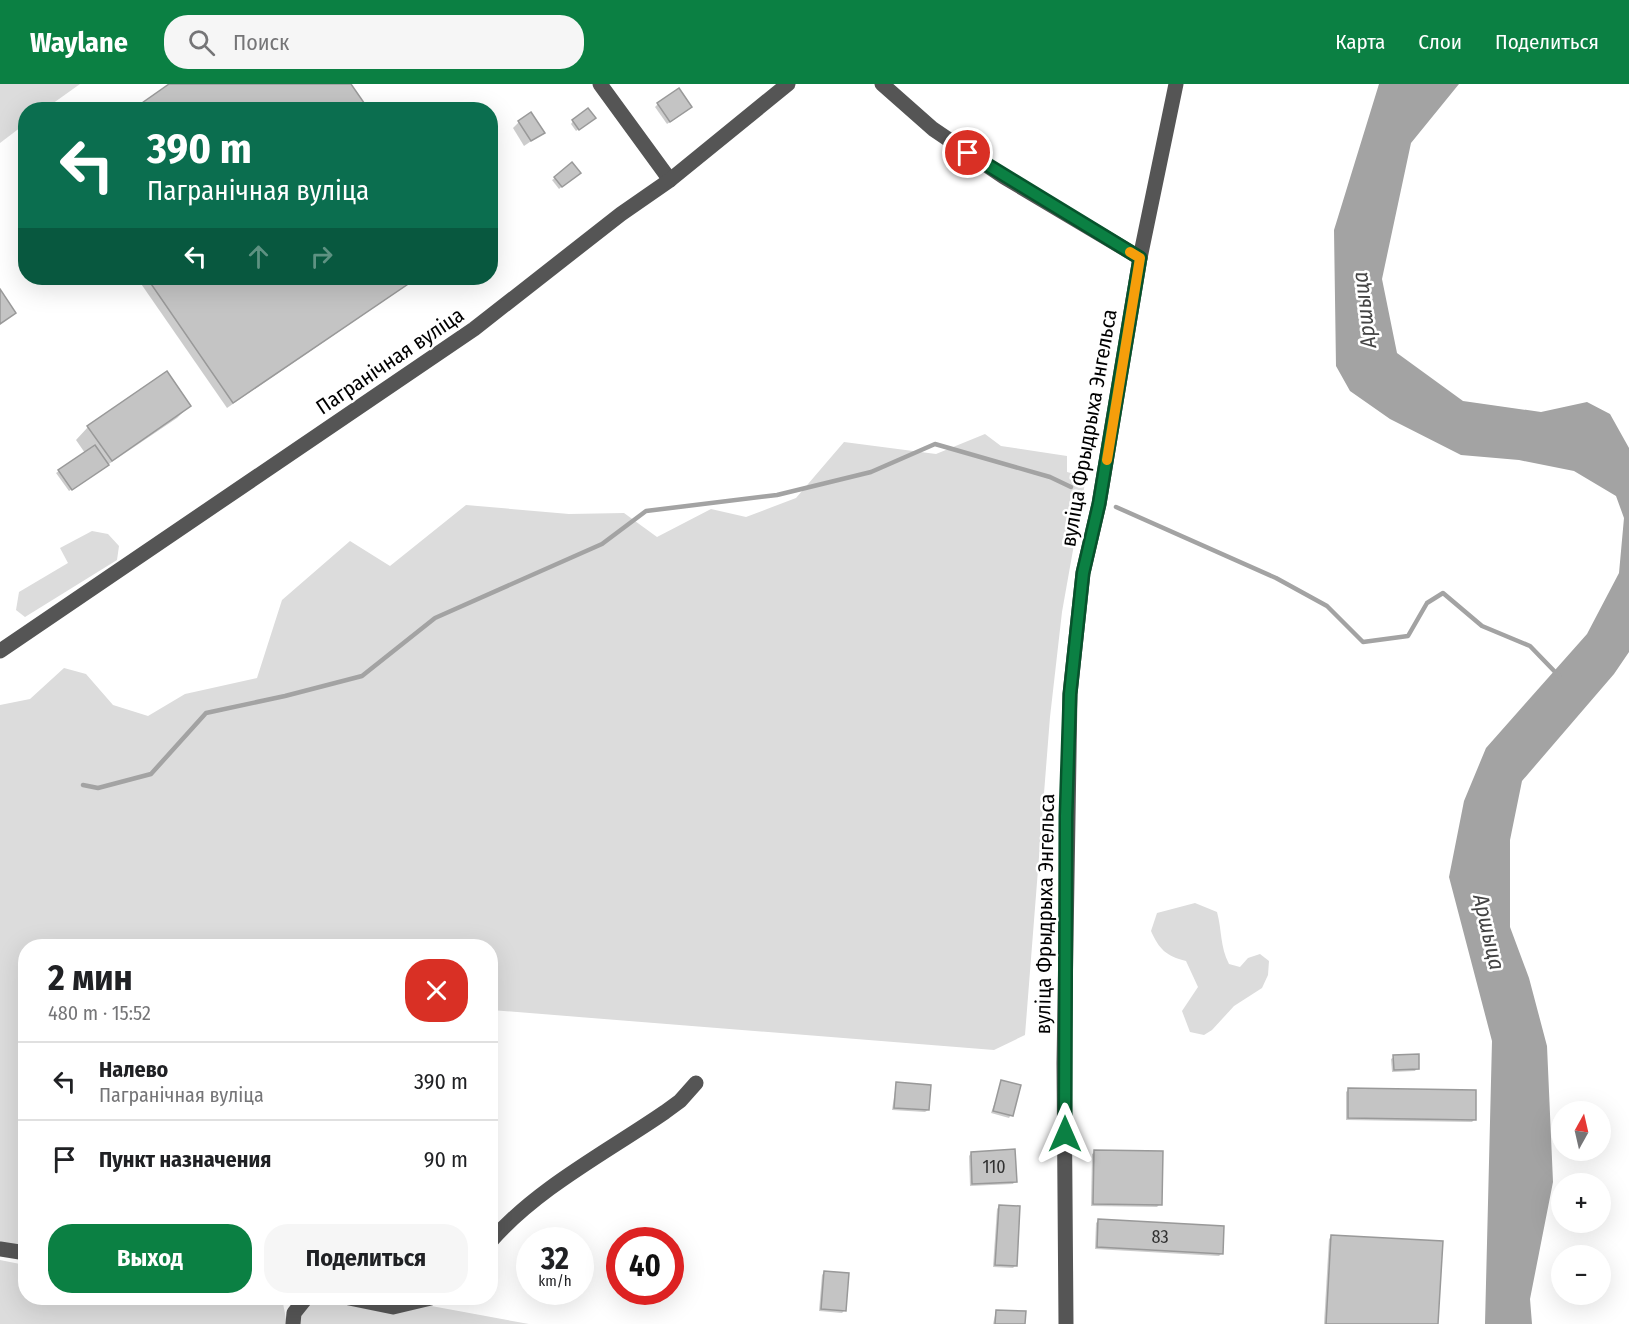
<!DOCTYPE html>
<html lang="ru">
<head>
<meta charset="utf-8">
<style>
	:root { --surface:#fff; --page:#f6f6f6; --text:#202124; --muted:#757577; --line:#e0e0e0; --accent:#0b8043 }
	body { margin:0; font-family:"Fira Sans Condensed",sans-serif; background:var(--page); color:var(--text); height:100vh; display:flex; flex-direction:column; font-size:22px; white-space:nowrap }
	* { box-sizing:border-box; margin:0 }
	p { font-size:20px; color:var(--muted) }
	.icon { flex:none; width:33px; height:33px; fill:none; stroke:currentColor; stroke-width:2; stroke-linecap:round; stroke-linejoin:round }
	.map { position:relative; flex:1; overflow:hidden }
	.sheet { position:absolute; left:18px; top:855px; width:480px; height:366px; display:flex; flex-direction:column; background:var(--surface); border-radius:24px; box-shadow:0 6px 24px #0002 }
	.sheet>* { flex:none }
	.hud { position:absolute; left:18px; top:18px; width:480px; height:183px; border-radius:24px; box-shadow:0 6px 24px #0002; background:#0b6e4f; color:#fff; overflow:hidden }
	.needle { width:39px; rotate:8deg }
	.controls { position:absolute; left:1551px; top:1017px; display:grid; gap:12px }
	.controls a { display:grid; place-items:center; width:60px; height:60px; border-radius:50%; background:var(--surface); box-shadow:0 6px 24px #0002; font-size:30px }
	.speed { position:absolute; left:516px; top:1143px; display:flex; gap:12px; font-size:30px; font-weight:700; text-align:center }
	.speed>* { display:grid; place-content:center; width:78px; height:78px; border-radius:50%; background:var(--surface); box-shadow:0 6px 24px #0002; line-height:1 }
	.speed small { font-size:15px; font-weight:400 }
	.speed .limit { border:9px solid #d22; background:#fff; color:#111 }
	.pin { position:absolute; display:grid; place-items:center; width:51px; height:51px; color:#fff; margin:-26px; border:3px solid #fff; border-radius:50%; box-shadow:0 2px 6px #0007 }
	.me { position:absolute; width:66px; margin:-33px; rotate:0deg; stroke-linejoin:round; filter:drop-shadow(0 0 4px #0008) }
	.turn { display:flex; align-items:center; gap:21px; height:126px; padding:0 30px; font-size:27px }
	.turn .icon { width:78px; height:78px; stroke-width:2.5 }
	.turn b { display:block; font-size:42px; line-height:51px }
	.lanes { display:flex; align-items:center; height:57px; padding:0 30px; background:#0003; justify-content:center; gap:30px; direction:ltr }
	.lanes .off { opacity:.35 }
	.round { display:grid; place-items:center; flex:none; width:63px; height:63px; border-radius:24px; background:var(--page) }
	.head { display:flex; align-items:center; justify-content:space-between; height:102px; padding:0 30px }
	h1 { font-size:36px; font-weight:700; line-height:45px }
	.primary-button { display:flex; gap:12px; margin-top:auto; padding:12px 30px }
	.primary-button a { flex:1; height:69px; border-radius:24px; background:var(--accent); color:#fff; font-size:24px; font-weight:700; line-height:69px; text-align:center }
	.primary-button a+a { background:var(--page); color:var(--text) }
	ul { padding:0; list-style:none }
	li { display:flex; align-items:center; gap:18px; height:78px; padding:0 30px; border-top:2px solid var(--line) }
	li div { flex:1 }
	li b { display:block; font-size:22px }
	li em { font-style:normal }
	header { display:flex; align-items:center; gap:36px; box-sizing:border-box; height:84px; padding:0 30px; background:var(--accent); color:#fff }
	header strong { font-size:28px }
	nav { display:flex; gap:33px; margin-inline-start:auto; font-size:21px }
	.search { width:420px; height:54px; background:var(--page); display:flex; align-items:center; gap:15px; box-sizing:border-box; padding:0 21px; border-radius:24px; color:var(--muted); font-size:22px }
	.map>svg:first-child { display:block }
</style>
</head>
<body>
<header>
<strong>Waylane</strong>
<div class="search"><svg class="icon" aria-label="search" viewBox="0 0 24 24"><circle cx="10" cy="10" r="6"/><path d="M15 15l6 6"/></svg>Поиск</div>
<nav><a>Карта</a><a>Слои</a><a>Поделиться</a></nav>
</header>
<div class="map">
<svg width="1629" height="1240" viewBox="0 0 1629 1240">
	<rect width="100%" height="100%" fill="#fff"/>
	<g fill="#dcdcdc">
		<polygon points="0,0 80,0 45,25 26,26 25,40 0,59"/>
		<polygon points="985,350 1001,362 1067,372 1067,388 1086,393 1062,528 1050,633 1025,951 994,966 491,926 490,862 26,862 25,1164 0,1159 0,621 30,615 64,584 86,590 113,621 148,632 185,610 257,594 282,516 350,457 390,482 466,421 569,430 624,429 657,453 711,425 746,433 796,414 844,358 936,370"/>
		<polygon points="92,447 108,450 119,462 117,476 25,533 16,526 19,508 68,479 60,464"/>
		<path d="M1195 819 1217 828C1222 846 1220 863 1229 880L1240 883 1248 874 1260 870 1269 877 1268 891 1262 904 1234 922 1212 946 1204 951 1190 948 1182 927 1198 903 1186 877C1166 872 1159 865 1151 847L1157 829Z"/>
		<polygon points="0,1176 25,1181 26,1214 282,1214 287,1240 0,1240"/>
		<polygon points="301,1214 388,1214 529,1240 300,1240"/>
	</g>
	<polygon fill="#a3a3a3" points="1379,0 1459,0 1411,59 1382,195 1397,269 1463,317 1541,328 1587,318 1610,330 1629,364 1629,568 1614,590 1522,697 1510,756 1510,843 1529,894 1547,962 1553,1098 1530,1215 1532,1240 1485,1240 1492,957 1449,793 1464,717 1486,664 1587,550 1619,489 1624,434 1616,412 1574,387 1519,376 1461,371 1390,335 1350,307 1336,282 1334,146"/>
	<g fill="#0003">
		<polygon points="658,20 688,26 667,40 655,23"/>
		<polygon points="591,36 576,47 571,40 573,37"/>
		<polygon points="519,38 543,49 524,62 513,44"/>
		<polygon points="576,91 559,105 552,96 555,94"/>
		<polygon points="137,194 417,194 227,324"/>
		<polygon points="189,322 177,334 69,407 56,389 85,369 76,356 88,343"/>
		<polygon points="1394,973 1417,984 1415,987 1392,988 1391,975"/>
		<polygon points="1002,998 1011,1031 1009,1034 991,1029"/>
		<polygon points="896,1000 928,1026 925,1028 892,1026"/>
		<polygon points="1349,1005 1475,1035 1472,1038 1346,1036 1346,1008"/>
		<polygon points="1095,1068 1160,1120 1157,1123 1091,1122 1092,1070"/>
		<polygon points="971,1069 1015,1097 1013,1100 970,1102 969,1072"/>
		<polygon points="999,1122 1015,1182 1013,1184 993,1183 997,1125"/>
		<polygon points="1099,1136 1221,1170 1219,1172 1095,1165 1096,1139"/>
		<polygon points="1331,1153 1437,1240 1324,1240 1329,1155"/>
		<polygon points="824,1188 845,1226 842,1229 819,1227 822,1191"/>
		<polygon points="996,1227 1024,1240 993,1240"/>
	</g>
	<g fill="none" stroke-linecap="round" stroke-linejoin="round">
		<g stroke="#a3a3a3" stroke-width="4.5">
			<polyline points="1116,423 1276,494 1327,522 1363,558 1408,552 1427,519 1443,509 1482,542 1530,562 1559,592"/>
			<polyline points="83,701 98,704 151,690 206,629 285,612 362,592 435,534 602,460 646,427 777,411 871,388 935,360 1050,393 1071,403"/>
		</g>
	</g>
	<g fill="#c4c4c4" stroke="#999" stroke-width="1.5">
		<polygon points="169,0 351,0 369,26 132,26"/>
		<polygon points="679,4 692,23 670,38 657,19"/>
		<polygon points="588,24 596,34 579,46 572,36"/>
		<polygon points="531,28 545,49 531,57 518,37"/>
		<polygon points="572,78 581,89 562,103 554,93"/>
		<polygon points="147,194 417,194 233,319"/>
		<polygon points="0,205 16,229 0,240"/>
		<polygon points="167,287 191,322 112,377 87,342"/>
		<polygon points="95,361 109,381 72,406 58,386"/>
		<polygon points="1419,970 1419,985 1394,986 1393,971"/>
		<polygon points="1001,996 1021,1001 1013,1032 993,1027"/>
		<polygon points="896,998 931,1001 929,1026 894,1024"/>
		<polygon points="1348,1004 1476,1006 1476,1036 1348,1034"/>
		<polygon points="1015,1065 1017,1098 972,1100 971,1068"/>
		<polygon points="1094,1066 1163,1067 1162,1121 1093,1120"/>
		<polygon points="999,1121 1020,1122 1017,1182 995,1181"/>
		<polygon points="1098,1135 1224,1142 1223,1170 1097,1163"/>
		<polygon points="1331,1151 1443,1157 1438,1240 1326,1240"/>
		<polygon points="824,1187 849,1189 846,1227 821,1225"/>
		<polygon points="996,1226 1026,1227 1025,1240 995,1240"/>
	</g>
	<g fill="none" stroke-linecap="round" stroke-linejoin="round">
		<g stroke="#555" stroke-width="15">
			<polyline points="600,0 670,96"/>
			<polyline points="882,0 933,45 1004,93 1140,174"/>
			<polyline points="0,567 474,245 621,130 670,96 788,0"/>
			<path d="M490 1158C537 1104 607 1068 665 1028L680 1017 696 999"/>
			<polyline points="0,1165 26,1169"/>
			<polyline points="349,1214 393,1223 431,1214"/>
			<polyline points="293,1240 294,1229 306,1214"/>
			<polyline points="1066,1240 1064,979 1070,610 1083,489 1099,420 1140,174 1176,0"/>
		</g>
	</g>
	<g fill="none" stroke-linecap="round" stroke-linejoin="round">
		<defs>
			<polyline id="route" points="968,69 1140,174 1099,420 1083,489 1070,610 1066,732 1065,1050"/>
		</defs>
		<use href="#route" stroke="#07532c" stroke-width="15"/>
		<use href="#route" stroke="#0b8043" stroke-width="10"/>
		<polyline stroke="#f59e0b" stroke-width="10" points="1107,376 1140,174 1130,168"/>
	</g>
	<g text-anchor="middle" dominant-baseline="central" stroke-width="5" stroke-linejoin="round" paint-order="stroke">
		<g font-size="18" fill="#313131">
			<text x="994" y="1083">110</text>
			<text x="1160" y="1153">83</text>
		</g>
		<g font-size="21" fill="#000" stroke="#fff">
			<text transform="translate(390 277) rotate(-34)">Пагранічная вуліца</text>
			<text transform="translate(1089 344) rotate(-80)">вуліца Фрыдрыха Энгельса</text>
			<text transform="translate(1045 830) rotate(-89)">вуліца Фрыдрыха Энгельса</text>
		</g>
		<g font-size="22" font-style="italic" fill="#444" stroke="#fff">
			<text transform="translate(1364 226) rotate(-97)">Аршыца</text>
			<text transform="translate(1489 848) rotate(77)">Аршыца</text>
		</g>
	</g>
</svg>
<div class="controls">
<a><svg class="needle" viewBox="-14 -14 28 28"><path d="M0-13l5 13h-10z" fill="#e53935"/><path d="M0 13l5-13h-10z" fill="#757577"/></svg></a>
<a>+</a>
<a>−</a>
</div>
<div class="speed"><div>32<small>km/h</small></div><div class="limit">40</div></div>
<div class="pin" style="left:968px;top:69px;background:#d93025"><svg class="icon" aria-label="arrive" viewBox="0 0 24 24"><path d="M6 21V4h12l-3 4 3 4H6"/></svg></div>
<svg class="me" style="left:1065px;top:1050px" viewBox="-20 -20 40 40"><path d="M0-17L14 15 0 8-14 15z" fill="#0b8043" stroke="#fff" stroke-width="4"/></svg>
<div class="hud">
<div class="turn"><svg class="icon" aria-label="left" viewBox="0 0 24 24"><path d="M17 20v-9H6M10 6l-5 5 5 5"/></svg><div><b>390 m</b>Пагранічная вуліца</div></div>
<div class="lanes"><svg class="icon" aria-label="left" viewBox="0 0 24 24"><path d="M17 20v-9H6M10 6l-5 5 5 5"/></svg><svg class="icon off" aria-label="ahead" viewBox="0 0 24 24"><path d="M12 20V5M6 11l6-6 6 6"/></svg><svg class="icon off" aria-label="right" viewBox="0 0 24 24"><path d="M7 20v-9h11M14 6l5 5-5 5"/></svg></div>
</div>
<section class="sheet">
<div class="head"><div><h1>2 мин</h1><p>480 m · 15:52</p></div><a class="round" style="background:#d93025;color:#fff"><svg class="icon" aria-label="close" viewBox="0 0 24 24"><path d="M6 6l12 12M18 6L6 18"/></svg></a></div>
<ul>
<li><svg class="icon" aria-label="left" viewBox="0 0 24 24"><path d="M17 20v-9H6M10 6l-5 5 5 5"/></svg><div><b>Налево</b><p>Пагранічная вуліца</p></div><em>390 m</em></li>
<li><svg class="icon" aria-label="arrive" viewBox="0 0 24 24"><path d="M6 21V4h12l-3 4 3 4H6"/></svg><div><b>Пункт назначения</b></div><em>90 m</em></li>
</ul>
<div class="primary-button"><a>Выход</a><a>Поделиться</a></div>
</section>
</div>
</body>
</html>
